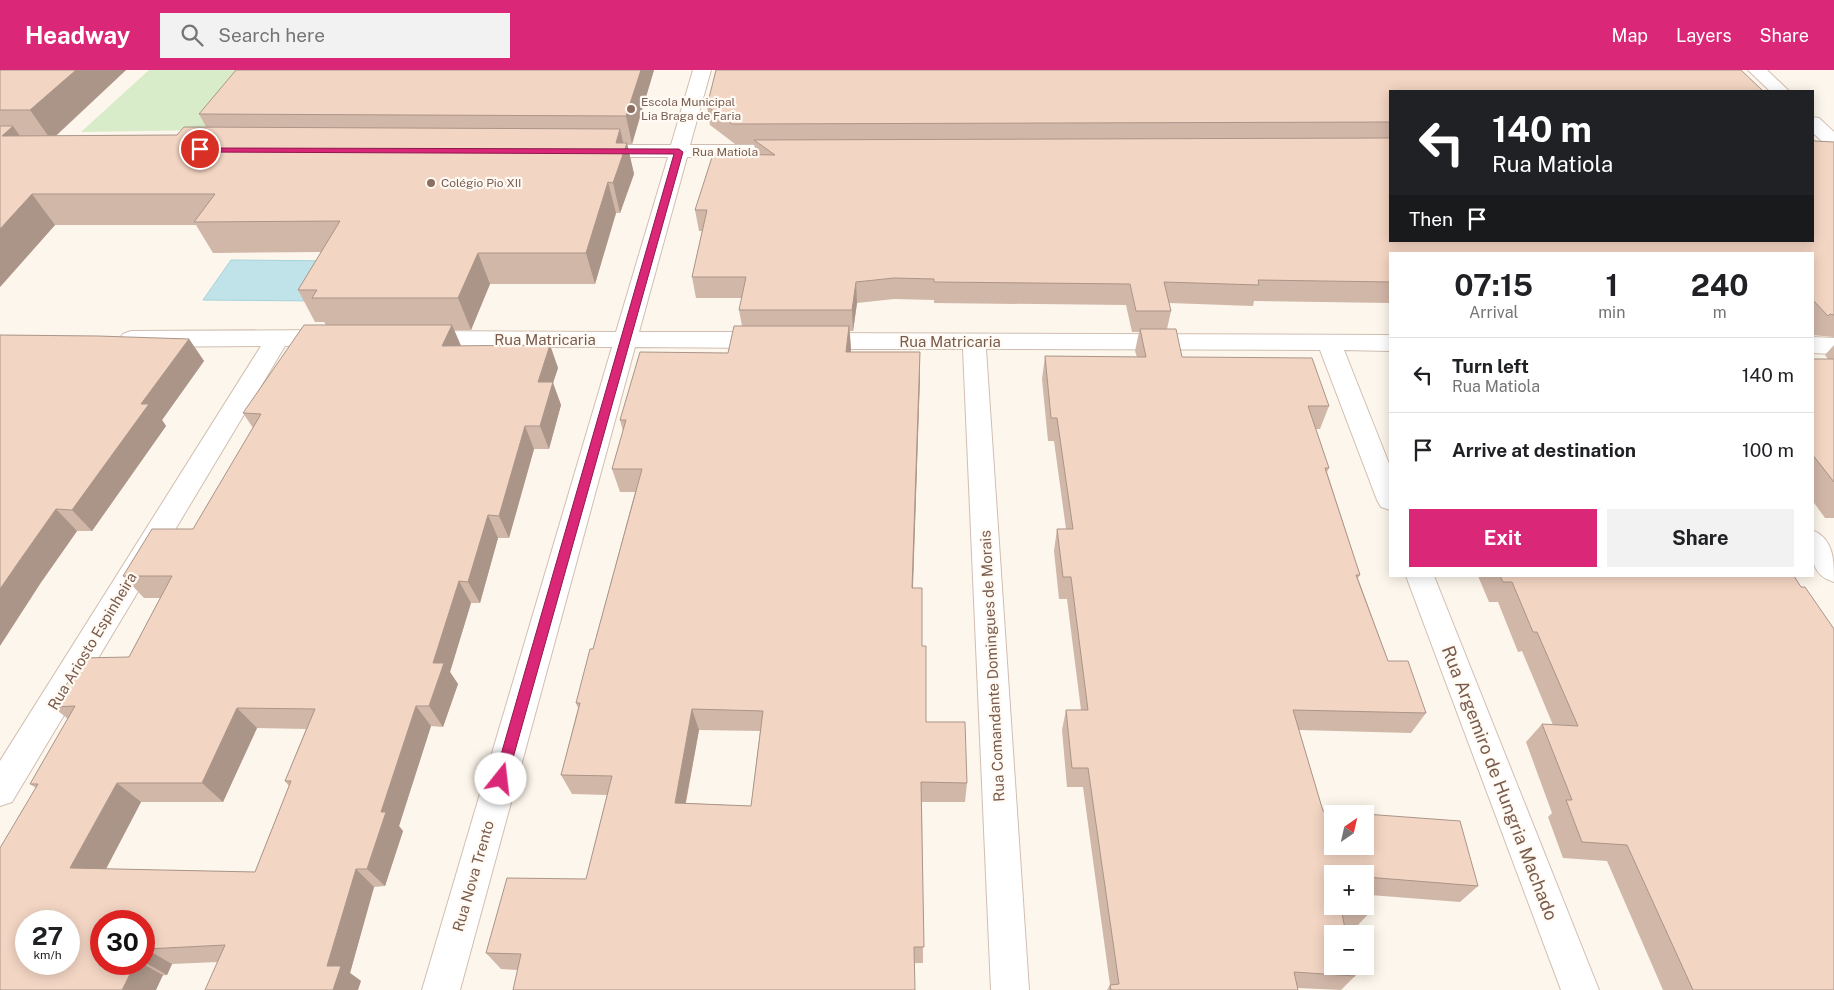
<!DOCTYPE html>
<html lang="en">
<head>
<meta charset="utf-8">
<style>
	:root { --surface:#fff; --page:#f2f2f2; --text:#202124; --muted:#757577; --line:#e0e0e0; --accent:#db2777 }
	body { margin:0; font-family:"Public Sans",sans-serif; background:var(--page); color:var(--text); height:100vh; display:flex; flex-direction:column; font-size:19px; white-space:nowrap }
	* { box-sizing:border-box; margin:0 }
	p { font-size:16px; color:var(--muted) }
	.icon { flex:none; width:28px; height:28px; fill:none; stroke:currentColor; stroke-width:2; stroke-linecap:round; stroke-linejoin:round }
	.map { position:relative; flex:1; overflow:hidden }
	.details { position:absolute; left:1389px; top:182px; width:425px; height:325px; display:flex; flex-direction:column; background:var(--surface); border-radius:0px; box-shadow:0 2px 12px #0003 }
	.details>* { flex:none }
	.banner { position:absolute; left:1389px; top:20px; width:425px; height:152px; border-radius:0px; box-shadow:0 2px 12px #0003; background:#202124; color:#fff; overflow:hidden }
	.needle { width:32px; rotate:34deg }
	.controls { position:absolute; left:1324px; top:735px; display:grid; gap:10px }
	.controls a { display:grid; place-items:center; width:50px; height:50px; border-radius:0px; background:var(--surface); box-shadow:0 2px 12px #0003; font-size:25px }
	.speed { position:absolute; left:15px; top:840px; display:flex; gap:10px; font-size:25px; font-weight:700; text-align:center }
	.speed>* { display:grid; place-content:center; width:65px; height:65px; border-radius:50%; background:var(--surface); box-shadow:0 2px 12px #0003; line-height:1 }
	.speed small { font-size:12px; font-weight:400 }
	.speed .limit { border:8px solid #d22; background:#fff; color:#111 }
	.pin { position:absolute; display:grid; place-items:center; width:42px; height:42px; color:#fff; margin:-21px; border:2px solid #fff; border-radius:50%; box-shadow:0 1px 5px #0007 }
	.me { position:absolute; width:55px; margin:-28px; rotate:16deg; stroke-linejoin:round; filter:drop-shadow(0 0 4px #0008) }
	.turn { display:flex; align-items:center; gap:18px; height:105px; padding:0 20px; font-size:22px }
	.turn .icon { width:65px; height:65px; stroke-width:2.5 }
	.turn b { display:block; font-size:35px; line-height:42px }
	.then { display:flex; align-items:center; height:48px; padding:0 20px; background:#0003; gap:10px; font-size:19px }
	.eta { display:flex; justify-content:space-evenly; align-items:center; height:85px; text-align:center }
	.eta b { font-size:30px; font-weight:700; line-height:35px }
	.button { display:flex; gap:10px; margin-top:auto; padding:10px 20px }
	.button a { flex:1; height:58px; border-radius:0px; background:var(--accent); color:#fff; font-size:20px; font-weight:700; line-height:58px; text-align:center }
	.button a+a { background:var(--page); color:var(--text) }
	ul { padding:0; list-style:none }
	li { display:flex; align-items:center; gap:15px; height:75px; padding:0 20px; border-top:1px solid var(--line) }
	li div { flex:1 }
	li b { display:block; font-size:19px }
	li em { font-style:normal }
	header { display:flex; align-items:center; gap:30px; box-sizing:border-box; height:70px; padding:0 25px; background:var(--accent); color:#fff }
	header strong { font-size:24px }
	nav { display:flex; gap:28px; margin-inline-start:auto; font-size:18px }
	.search { width:350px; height:45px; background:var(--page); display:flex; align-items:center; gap:12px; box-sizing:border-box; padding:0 18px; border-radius:0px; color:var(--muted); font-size:19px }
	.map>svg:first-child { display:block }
</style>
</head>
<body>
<header>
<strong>Headway</strong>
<div class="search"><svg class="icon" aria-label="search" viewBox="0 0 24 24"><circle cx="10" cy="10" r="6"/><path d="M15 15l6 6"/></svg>Search here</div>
<nav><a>Map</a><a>Layers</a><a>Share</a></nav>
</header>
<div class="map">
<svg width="1834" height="920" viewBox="0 0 1834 920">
	<rect width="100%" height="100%" fill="#fdf6ec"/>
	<polygon fill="#d8ecc9" points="149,0 260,0 207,60 81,62"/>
	<polygon fill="#bfe3e8" stroke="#a5d3da" points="231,190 343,191 318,231 203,230"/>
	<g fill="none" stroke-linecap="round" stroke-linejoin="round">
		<defs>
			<g id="street">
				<polygon points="693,0 711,0 690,75 794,75 801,77 804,81 801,85 794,87 687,87 639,262 768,262 776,265 780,270 776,275 768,278 635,277 460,920 422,920 612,277 421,277 413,274 409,269 413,264 421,261 616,262 668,87 592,87 585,85 582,81 585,77 592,75 671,75"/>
				<polygon points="331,260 339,263 343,268 339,273 331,276 285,276 12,732 0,736 0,691 261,276 131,277 123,274 119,269 123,264 131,261"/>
				<polygon points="814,263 1390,265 1390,281 1344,280 1390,396 1390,440 1381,437 1377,430 1320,280 986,279 1029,920 991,920 963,279 814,279 806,276 802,271 806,266"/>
				<polygon points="1812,267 1834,268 1834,284 1812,283"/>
				<path d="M1812 460C1834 469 1834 490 1834 512 1808 504 1812 483 1812 460Z"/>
				<polygon points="1406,506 1434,506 1599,920 1561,920"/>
			</g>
			<g id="secondary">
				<polygon points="1748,0 1767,0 1789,21 1770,21"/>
				<polygon points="1812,47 1819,48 1834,62 1834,78 1827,76 1812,62"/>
			</g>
		</defs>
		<use href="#street" stroke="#d1beb0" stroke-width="2"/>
		<use href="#secondary" stroke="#d6c0b0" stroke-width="2"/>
		<use href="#street" fill="#fff" fill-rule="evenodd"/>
		<use href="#secondary" fill="#fff" fill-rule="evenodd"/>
	</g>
	<g fill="#d1b7a8" fill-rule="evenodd">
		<path d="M0 0H126L56 66 177 65 206 57 199 44 654 0 632 74H627L634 104 620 143H616L595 214H490L471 260H454L461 276 550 275 558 298 553 313 561 335 549 379H534L509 468H498L480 533H471L450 602 458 614 443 657 431 656 399 756 403 761 385 816 374 817 350 903 361 911 218 892 172 894 167 905 0 920 36 718 30 714 68 649 53 637 129 587 160 528H144L123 506 193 459 253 358 243 343 326 255 324 252H315L298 220 321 182 213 183 196 155H55L0 217ZM257 658 306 659 285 711 289 716 255 802 106 799 141 732H223ZM144 851V894H101Z"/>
		<path d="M1390 21V171L1815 71 1834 72V267L1812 265V184H1390V233L1254 231 1253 236 1169 233 1171 241 1167 259 1182 287 1329 336 1320 359H1316L1329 398 1327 402 1360 505 1358 508 1388 591 1426 643 1411 663 1299 660 1323 741 1478 816 1460 832 1370 825 1373 839 1358 855H1345L1355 906 1341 920 1298 918V920H1107L1110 915 1083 717H1067L1062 660 1066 640H1081L1067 529H1059L1054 481 1057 459H1066L1054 371H1048L1042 309 1045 286 1137 287 1135 281 1139 262H1132L1126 235 934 233V230L894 229 857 233 853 261H850L851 282H920V306L913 518 922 576 926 652 967 713 965 732H922L923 893 518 900 501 899 486 883 586 809 607 725 572 724 561 705 578 638 576 633 593 579 635 422H620L612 399 623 361 620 350 728 283 742 256 739 240 742 228H696L692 207 702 161H699L695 140 756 85 754 74H735L710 55 707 36ZM699 660 760 661 751 736 686 733Z"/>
		<polygon points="0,265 189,269 204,291 162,350 166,356 92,461 77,461 42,511"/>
		<polygon points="1834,275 1834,448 1825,448 1812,430 1812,289 1828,289 1825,285"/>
		<polygon points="1478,506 1794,506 1834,920 1663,920 1607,791 1563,788 1548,747 1552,743 1526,672 1542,654 1553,655 1522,581 1518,582 1498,532 1489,532"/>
	</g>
	<g fill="#aa9588">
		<polygon points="76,0 126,0 51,70 30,40"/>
		<polygon points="641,0 654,0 632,74 626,46"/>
		<polygon points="13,56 34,86 2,66"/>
		<polygon points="620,59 625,80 627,73 634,104 620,143 613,113 616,73"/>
		<polygon points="608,112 616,143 595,214 586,183"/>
		<polygon points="32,124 55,155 0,217 0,159"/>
		<polygon points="478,183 490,214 471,260 458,228"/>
		<polygon points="856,212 857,233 853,261 852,240"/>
		<polygon points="452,255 462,278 442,276"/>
		<polygon points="849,256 851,280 847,305 846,282"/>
		<polygon points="189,269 204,291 162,350 166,356 92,461 72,440 141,334"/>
		<polygon points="550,275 558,298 553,313 561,335 549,379 540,356 538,312"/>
		<polygon points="920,282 920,306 912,541 912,518"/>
		<polygon points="525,356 534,379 509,468 499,446"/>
		<polygon points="56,439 77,461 42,511 0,576 0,519 20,490"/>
		<polygon points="488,445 498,468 480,533 468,512"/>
		<polygon points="459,511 471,533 450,602 458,614 443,657 429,636 433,593"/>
		<polygon points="416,636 431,656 399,756 403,761 385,816 367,799 381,742"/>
		<polygon points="237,638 257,658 223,732 202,713"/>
		<polygon points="692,639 699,660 682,752 675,733"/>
		<polygon points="117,713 141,732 97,816 70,798"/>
		<polygon points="356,799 374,817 350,903 361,911 358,920 333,920 327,896"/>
		<polygon points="146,879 172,894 167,905 144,892 144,884"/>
		<polygon points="135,894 143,894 163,905 156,920 122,920"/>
	</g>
	<g fill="#f3d5c3" stroke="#aa9588" fill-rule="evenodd">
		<polygon points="0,0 76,0 30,40 0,40"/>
		<polygon points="236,0 641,0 626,46 199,44"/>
		<polygon points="716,0 1741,0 1763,21 1390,21 1390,52 732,54 707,36"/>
		<polygon points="0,56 13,56 2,66 177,65 184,57 620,59 616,73 627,73 613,113 608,112 586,183 478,183 458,228 312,228 317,220 298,220 340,151 194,152 215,124 32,124 0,159"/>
		<polygon points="1390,68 1390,171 1812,171 1812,69 1815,71 1834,72 1834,245 1830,244 1828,246 1812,229 1812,184 1390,184 1390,212 1258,210 1259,215 1164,212 1171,241 1136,241 1130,214 934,212 934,209 894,208 856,212 852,240 739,240 746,207 692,207 707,140 695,140 713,84 775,85 754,70"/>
		<path d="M304 255H452L442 276 550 275 538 312H553L540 356H525L499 446 488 445 468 512 459 511 433 593H444L429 636H416L381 742H386L367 799H356L327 896H341L333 920H205L225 875 146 879 144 884V851H101V894H135L122 920H0V778L38 714H30L75 636 53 637 82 588 129 587 172 506H123L152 459H193L261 344 243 343ZM237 638 315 639 285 711H291L255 802 70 798 117 713H202ZM26 851H69V894H26Z"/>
		<path d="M734 256H849L846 282H920L912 518H922V576H926V652H965L967 713 921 712 924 877H914L915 920H513L521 884 486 883 507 808 586 809 612 706 561 705 580 633H576L590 579H593L642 399H612L626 350H620L640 282 728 283ZM692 639 763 641 751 736 675 733Z"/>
		<path d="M1140 259H1176L1182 287 1312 288 1329 336H1308L1329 398H1325L1360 505H1356L1388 591H1408L1426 643 1293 640 1323 741 1359 744H1332V776H1365V744L1460 751 1478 816 1366 807 1373 839 1341 838 1346 864H1332V896H1353L1355 906 1294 902 1298 920H1111L1110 915 1119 914 1088 698H1072L1066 640H1088L1071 507H1063L1057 459H1073L1057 348H1051L1045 286 1146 287ZM1332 804H1365V836H1332Z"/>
		<polygon points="0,265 98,266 189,269 141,334 149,334 72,440 56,439 20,490 0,519"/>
		<polygon points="1812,289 1834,289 1834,412 1812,384"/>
		<polygon points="1500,506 1794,506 1801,517 1805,517 1834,559 1834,920 1693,920 1627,775 1582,772 1566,730 1572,730 1542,654 1578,656 1537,562 1533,562 1512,512 1503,512"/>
	</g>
	<polygon fill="#db2777" stroke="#8e194d" points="197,78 679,79 683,82 506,713 501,715 496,713 494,709 674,84 200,82 196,79"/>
	<g fill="#8d6e63" stroke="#fffaf3" stroke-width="2">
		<circle cx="631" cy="39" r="5"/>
		<circle cx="431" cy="113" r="5"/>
	</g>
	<g text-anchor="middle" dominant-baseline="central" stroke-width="4.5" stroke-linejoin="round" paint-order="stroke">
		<g font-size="12" fill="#785e54" stroke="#fffaf3" text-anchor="start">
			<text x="641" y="32">Escola Municipal<tspan x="641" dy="14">Lia Braga de Faria</tspan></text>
			<text x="441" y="113">Colégio Pio XII</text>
		</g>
		<g font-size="12" fill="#7a5c4d" stroke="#fffaf3">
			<text x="725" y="82">Rua Matiola</text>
		</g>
		<g font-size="15" fill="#7a5c4d" stroke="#fffaf3">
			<text x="545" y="269">Rua Matricaria</text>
			<text x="950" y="271">Rua Matricaria</text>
			<text transform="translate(92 571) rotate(-59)">Rua Ariosto Espinheira</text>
			<text transform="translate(992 596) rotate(-93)">Rua Comandante Domingues de Morais</text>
			<text transform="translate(473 806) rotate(-74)">Rua Nova Trento</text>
		</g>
		<g font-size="18" fill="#7a5c4d" stroke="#fffaf3">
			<text transform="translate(1500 713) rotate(69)">Rua Argemiro de Hungria Machado</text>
		</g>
	</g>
</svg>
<div class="controls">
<a><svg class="needle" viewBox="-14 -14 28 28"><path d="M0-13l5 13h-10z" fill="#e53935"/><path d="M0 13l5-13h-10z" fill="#757577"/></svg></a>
<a>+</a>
<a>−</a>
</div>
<div class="speed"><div>27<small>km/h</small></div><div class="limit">30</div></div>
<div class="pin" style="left:200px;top:79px;background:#d93025"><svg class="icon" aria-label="arrive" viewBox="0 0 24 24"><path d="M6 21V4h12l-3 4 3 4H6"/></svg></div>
<svg class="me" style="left:501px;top:709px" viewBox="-20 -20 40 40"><circle r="19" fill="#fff"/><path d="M0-13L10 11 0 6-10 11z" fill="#db2777"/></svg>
<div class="banner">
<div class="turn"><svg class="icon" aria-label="left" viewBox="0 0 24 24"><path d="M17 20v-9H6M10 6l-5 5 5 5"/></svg><div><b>140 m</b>Rua Matiola</div></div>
<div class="then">Then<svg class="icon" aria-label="arrive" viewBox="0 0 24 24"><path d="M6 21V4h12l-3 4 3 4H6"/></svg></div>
</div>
<section class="details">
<div class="eta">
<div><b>07:15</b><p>Arrival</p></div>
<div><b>1</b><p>min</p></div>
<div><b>240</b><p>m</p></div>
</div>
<ul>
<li><svg class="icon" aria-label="left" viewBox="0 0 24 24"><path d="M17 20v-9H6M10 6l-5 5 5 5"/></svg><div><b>Turn left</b><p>Rua Matiola</p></div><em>140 m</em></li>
<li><svg class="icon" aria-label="arrive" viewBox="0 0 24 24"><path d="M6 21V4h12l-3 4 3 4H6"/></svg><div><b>Arrive at destination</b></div><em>100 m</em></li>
</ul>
<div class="button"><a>Exit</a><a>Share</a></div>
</section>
</div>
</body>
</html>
